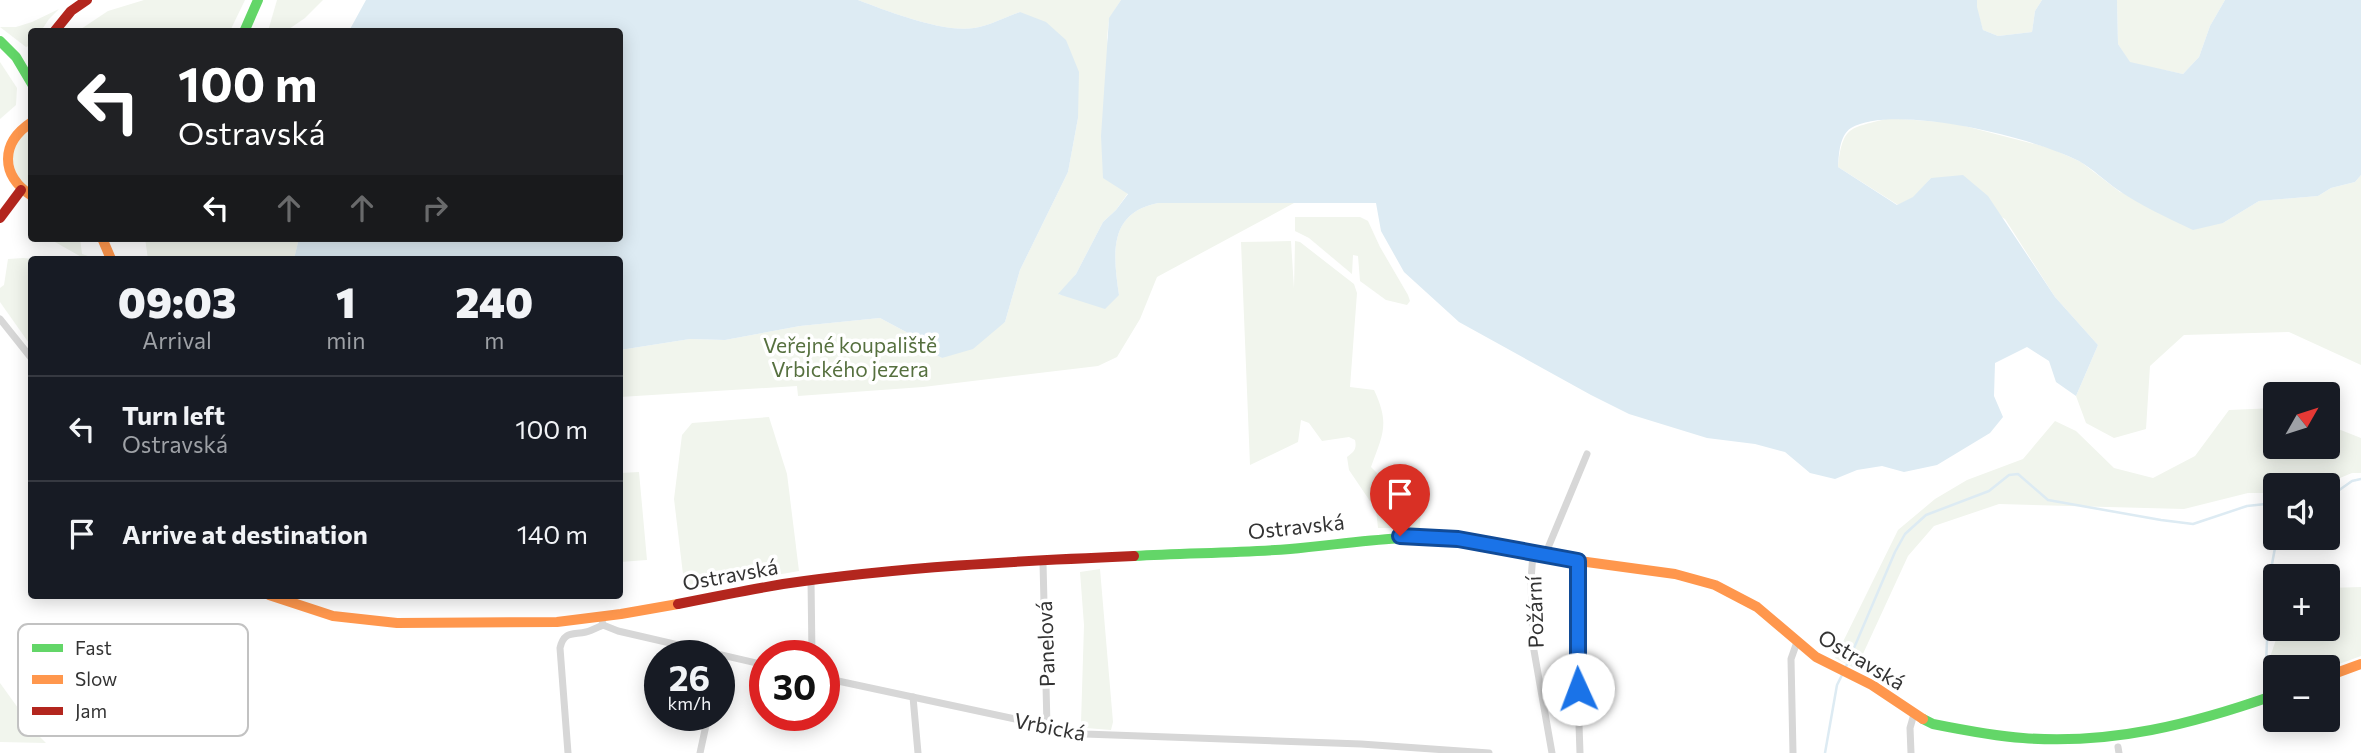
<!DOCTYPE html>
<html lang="en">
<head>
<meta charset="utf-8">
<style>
	:root { --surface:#171b24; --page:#242831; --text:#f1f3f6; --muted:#9ea1a6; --line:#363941 }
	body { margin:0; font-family:Commissioner,sans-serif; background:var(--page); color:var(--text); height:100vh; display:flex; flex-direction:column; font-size:26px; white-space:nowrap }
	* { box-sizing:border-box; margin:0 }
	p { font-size:23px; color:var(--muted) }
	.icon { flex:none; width:38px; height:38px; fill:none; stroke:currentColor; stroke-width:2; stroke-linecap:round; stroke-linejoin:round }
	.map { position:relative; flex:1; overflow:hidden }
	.drawer { position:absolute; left:28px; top:256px; width:595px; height:343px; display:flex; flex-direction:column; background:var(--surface); border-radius:7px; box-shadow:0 4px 18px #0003 }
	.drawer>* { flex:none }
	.hud { position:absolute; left:28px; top:28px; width:595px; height:214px; border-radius:7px; box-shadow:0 4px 18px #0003; background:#202124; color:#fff; overflow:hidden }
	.needle { width:46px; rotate:51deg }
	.buttons { position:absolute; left:2263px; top:382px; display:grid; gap:14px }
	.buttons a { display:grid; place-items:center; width:77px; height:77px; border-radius:7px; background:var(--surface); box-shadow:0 4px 18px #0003; font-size:35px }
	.speed { position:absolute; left:644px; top:640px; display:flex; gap:14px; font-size:35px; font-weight:700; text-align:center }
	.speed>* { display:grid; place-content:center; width:91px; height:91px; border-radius:50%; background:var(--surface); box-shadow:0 4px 18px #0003; line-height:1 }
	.speed small { font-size:18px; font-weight:400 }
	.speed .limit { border:10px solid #d22; background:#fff; color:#111 }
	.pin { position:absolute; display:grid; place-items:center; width:60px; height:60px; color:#fff; margin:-72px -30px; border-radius:50% 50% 50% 0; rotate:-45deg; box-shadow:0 0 7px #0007 }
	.pin .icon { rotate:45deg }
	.me { position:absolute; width:77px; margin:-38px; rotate:358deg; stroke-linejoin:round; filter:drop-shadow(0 0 5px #0008) }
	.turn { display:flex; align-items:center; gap:24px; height:147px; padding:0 35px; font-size:32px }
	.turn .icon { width:91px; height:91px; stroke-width:2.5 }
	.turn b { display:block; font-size:49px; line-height:60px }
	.lanes { display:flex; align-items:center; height:66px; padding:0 35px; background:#0003; justify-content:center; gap:35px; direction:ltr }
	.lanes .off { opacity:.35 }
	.eta { display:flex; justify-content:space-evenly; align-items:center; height:119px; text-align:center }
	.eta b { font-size:42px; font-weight:800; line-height:49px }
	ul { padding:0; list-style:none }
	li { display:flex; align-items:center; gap:21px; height:105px; padding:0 35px; border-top:2px solid var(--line) }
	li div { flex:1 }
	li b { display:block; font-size:26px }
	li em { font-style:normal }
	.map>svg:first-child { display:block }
</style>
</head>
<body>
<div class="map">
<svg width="2361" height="753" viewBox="0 0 2361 753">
	<rect width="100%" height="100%" fill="#fff"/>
	<g fill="#f1f5ed">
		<polygon points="144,0 245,0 230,31 78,31 108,11"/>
		<polygon points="277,0 323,0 305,18 286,31 268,31"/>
		<path d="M858 0H1121L1109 19 1107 38 1128 193 1116 210 1103 222 1076 274 1059 295H1119C1113 254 1108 213 1158 203H1294L1157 277 1140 319 1117 357 1098 366 923 387 798 396 797 386 620 397V350L690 339 725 340 800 326 880 318 908 333 920 347 942 358 1005 322 1020 270 1068 172 1078 118 1020 12C1005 17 989 26 974 28 943 33 887 11 858 0Z"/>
		<polygon points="1977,0 2042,0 2035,11 2032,32 1998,36 1983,30 1976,7"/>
		<polygon points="2117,0 2225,0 2210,26 2199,57 2183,74 2130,63 2118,44"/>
		<polygon points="59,9 49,19 41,31 32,32 31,45 26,47 0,27 16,27 32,22"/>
		<polygon points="0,62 17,88 16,105 0,119"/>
		<path d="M1889 118 1953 123 2050 148 2081 162 2120 192 2223 223 2259 201 2318 196 2331 188 2355 182 2361 175V365L2289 332 2184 335 2150 366 2146 429 2114 438 2086 423 2076 396 2098 345 2055 297 2005 219 1931 178 1913 198 1898 205 1838 167C1843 124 1850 129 1889 118Z"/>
		<path d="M31 128V192C13 184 3 154 18 138 21 134 27 131 31 128Z"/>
		<polygon points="1295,217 1360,217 1368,221 1380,247 1408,295 1410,301 1407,305 1386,300 1360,281 1358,256 1353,255 1352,274 1309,238 1295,231"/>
		<polygon points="48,238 80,238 82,254 97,259 85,259"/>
		<polygon points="145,238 299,238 294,259 148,259"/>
		<path d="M1291 241 1294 289 1295 241 1300 242 1354 284 1357 293 1350 387 1374 390C1390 424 1383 434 1371 467L1388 484 1392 497 1421 503 1420 528H1378L1376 510 1349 470 1347 457C1354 452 1357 449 1355 440L1349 437 1322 441 1309 423 1301 420 1298 442 1250 465 1241 242Z"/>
		<polygon points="23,258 36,259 32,259 31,346 0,302 0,288 4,285 8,259"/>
		<polygon points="2275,408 2275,446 2328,446 2328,425 2361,438 2361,473 2352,473 2323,485 2275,485 2275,493 2248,493 2184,509 1999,504 1934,526 1908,556 1856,669 1835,658 1898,530 1935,499 1967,480 2023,459 2055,421 2076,431 2114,468 2153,478 2195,456 2229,410"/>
		<polygon points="769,417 787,474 799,571 685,591 674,499 682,435 692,423"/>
		<polygon points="639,472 647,560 620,562 620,473"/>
		<polygon points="1100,569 1113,722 1111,730 1086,728 1082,726 1081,723 1084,625 1080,572"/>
		<polygon points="2361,587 2361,656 2328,668 2275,667 2275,686 2270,688 2268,663 2280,628 2328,628 2328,588"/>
		<polygon points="0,683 36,733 46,743 0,742"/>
	</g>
	<g fill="#ddebf3">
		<path d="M366 0H858C887 11 943 33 974 28 989 26 1005 17 1020 12L1046 22 1066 40 1079 72 1078 118 1068 172 1020 270 1005 322 973 349 942 358 920 347 908 333 880 318 800 326 725 340 690 339 620 350V259H294L299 238H620V32L349 31Z"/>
		<path d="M1121 0H1977V7L1983 30 1998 36 2032 32 2035 11 2042 0H2117L2118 44 2130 62 2183 74 2199 57 2210 26 2225 0H2361V175L2355 182 2331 188 2318 196 2259 201 2223 223 2193 230C2168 218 2141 206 2118 190 2105 181 2093 169 2079 161 2035 138 1895 103 1851 128 1839 136 1839 155 1838 167L1897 205 1913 197 1931 178 1963 175 1988 196 2055 297 2098 345 2076 396 2056 382 2049 361 2027 347 1995 363 1994 396 2003 417 1990 433 1937 465 1904 472 1882 466 1857 470 1835 479 1810 473 1785 452 1755 444 1707 438 1629 414 1591 395 1459 322 1404 272 1381 231 1376 203H1158C1108 213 1113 254 1119 295L1105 309 1058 294 1076 274 1103 222 1116 210 1128 194 1103 178 1101 136 1109 18Z"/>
	</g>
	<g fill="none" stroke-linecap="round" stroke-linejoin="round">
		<g stroke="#ddebf3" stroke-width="2.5">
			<polyline points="2328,498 2352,481 2361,479"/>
			<polyline points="1845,669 1895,552 1905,534 1926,515 1989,491 2009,475 2018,474 2048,500 2161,520 2193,524 2247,506 2275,503"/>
			<polyline points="2265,685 2270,575 2277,537"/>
			<polyline points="1825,753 1837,685 1842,675"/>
		</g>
		<g stroke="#d7d7d7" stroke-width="7">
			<polyline points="0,319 32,359"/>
			<polyline points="1533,553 1531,580 1533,645 1552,753"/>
			<polyline points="1545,555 1587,454"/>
			<polyline points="1578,561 1577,667 1580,753"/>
			<polyline points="1043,562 1047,726"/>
			<polyline points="811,580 812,656"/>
			<polyline points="601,616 603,625 618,631 765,665"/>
			<polyline points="824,678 1085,734 1361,744 1489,753"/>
			<polyline points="913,697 918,753"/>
			<polyline points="2118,747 2119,753"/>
			<path d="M568 753 560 648C564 631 572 635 586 632 592 631 598 627 603 625"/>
			<polyline points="700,753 708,716"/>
			<polyline points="1793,753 1791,659 1797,642"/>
			<polyline points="1911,753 1910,728 1914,714"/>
		</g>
		<g stroke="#63d668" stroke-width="10">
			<polyline points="244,32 258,0"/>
			<polyline points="0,41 16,57 32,84"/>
			<path d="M1134 556C1186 553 1238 553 1290 549 1348 544 1403 533 1461 540"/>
			<path d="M1923 719 1933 724C1963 730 1993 736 2023 738 2111 745 2193 724 2275 695"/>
		</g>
		<g stroke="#ff974d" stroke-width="10">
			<path d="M32 122C0 143 0 175 32 196"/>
			<polyline points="102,238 111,259"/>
			<polyline points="1461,540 1572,560 1675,574 1715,585 1757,607 1816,657 1872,685 1923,719"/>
			<polyline points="269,595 333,616 397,623 557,622 621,614 678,604"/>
			<polyline points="2328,676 2361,664"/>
		</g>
		<g stroke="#b3261e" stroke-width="10">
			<polyline points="54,32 71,11 87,0"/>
			<polyline points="0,218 21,190"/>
			<path d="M678 604C713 597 748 590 783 584 899 567 1017 561 1134 556"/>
		</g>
	</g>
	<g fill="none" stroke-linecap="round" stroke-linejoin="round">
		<defs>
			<polyline id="route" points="1400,536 1458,539 1578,561 1578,689"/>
		</defs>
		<use href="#route" stroke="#114b97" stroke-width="18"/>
		<use href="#route" stroke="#1a73e8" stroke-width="12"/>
	</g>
	<g text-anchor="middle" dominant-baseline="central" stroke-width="7" stroke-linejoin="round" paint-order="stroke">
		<g font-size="21" fill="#56703f" stroke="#fff">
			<text x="850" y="344">Veřejné koupaliště<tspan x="850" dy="24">Vrbického jezera</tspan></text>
		</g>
		<g font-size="21" fill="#333" stroke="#fff">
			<text transform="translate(1296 526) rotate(-6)">Ostravská</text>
			<text transform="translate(730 574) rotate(-10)">Ostravská</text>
			<text transform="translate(1534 612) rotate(-92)">Požární</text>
			<text transform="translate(1045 644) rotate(-92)">Panelová</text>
			<text transform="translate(1862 659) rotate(31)">Ostravská</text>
			<text transform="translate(1050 726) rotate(11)">Vrbická</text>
		</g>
	</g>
	<rect x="18" y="624" width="230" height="112" rx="10" fill="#fff" stroke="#c2c2c2" stroke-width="2"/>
	<rect x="32" y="644" width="31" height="8" fill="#63d668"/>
	<rect x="32" y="675" width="31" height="9" fill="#ff974d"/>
	<rect x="32" y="707" width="31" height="8" fill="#b3261e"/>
	<g font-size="19" fill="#333">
		<text x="75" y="655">Fast</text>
		<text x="75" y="686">Slow</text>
		<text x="75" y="718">Jam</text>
	</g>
</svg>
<div class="buttons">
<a><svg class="needle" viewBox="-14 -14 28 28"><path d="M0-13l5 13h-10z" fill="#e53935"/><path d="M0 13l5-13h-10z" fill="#9ea1a6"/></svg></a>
<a><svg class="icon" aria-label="sound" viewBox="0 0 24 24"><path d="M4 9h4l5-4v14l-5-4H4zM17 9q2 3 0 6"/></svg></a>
<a>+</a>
<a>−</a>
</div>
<div class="speed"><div>26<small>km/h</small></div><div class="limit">30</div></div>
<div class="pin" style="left:1400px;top:536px;background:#d93025"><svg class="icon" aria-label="arrive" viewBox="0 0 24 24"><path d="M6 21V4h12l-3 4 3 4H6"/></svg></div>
<svg class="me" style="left:1578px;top:689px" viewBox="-20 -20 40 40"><circle r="19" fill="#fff"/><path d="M0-13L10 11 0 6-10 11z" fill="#1a73e8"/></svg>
<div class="hud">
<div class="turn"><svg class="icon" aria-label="left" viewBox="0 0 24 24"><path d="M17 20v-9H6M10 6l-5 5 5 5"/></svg><div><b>100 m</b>Ostravská</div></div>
<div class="lanes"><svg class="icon" aria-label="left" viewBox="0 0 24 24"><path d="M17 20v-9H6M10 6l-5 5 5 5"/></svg><svg class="icon off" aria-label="ahead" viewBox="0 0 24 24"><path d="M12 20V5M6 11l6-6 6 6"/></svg><svg class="icon off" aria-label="ahead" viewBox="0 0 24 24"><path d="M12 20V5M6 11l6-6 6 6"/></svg><svg class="icon off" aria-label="right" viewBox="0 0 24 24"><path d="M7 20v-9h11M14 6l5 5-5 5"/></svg></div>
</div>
<section class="drawer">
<div class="eta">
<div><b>09:03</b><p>Arrival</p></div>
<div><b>1</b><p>min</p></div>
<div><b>240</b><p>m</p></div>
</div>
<ul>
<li><svg class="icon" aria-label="left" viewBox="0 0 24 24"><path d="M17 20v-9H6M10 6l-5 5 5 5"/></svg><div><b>Turn left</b><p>Ostravská</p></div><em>100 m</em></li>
<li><svg class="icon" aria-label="arrive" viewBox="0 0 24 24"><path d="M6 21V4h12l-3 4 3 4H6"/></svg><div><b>Arrive at destination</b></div><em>140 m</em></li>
</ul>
</section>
</div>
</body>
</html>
